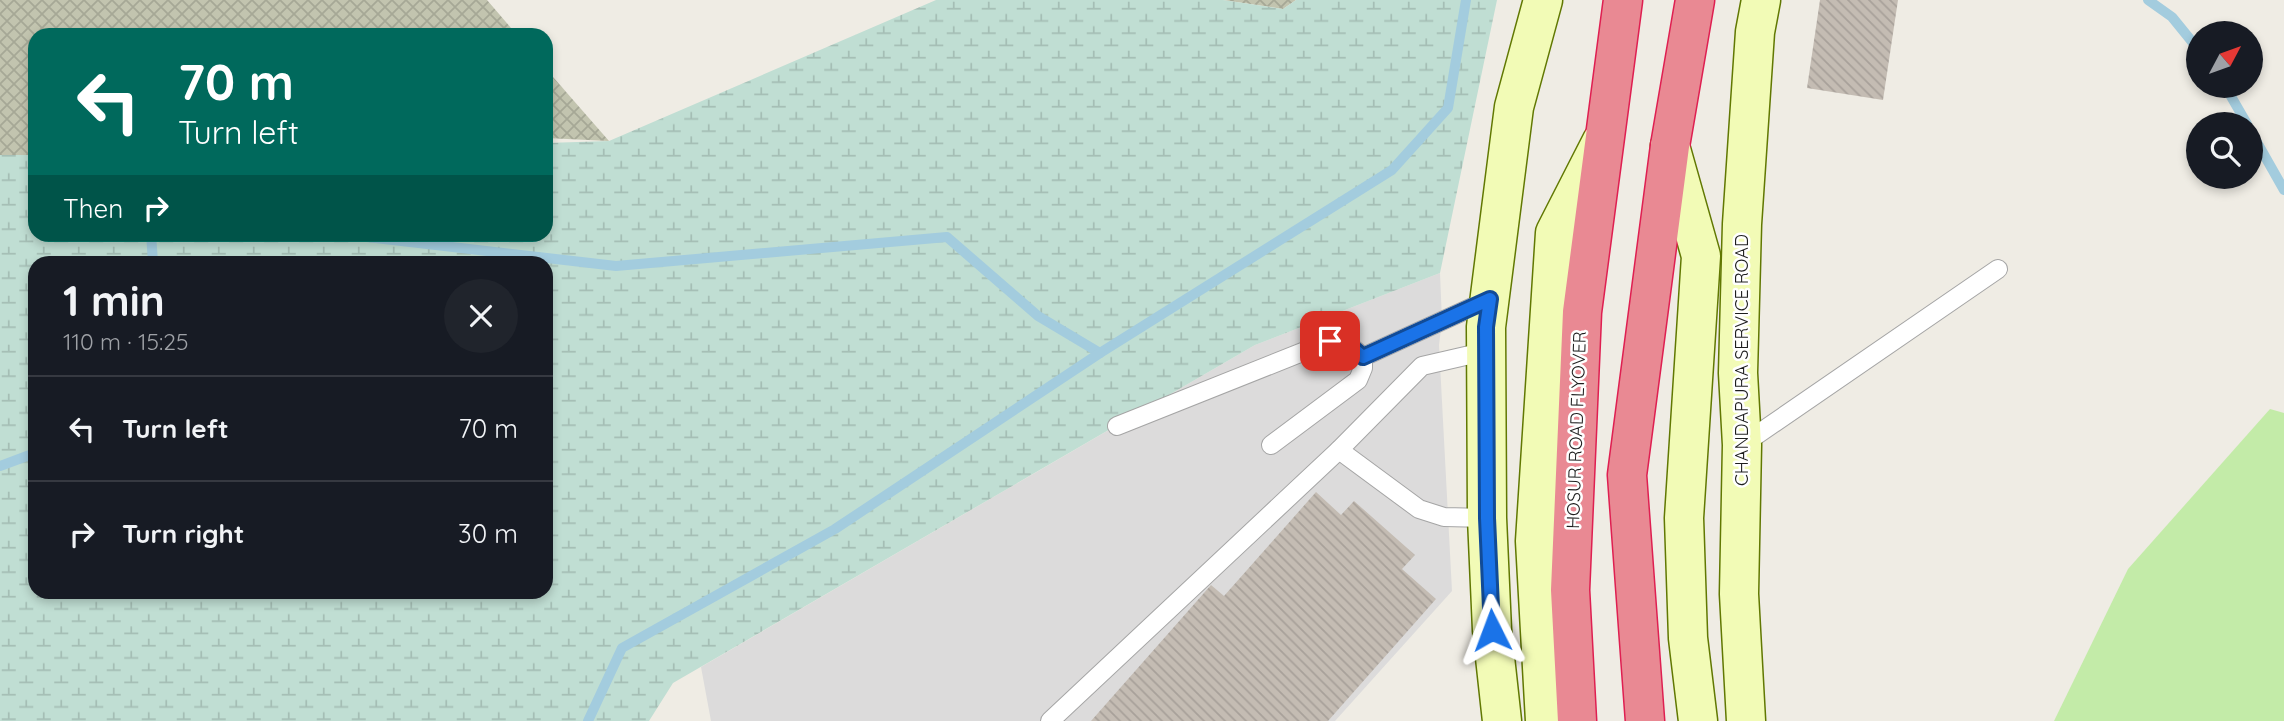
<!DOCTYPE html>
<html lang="en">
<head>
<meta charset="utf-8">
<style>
	:root { --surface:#171b24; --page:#20242c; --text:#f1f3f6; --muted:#9ea1a6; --line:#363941 }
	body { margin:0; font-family:Quicksand,sans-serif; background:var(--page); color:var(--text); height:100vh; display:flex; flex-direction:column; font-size:26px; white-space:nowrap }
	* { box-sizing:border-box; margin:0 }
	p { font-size:23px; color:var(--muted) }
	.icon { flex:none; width:38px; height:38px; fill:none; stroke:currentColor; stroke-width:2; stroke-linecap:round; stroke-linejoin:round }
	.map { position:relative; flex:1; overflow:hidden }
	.details { position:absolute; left:28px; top:256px; width:525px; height:343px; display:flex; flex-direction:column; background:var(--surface); border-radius:21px; box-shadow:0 4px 10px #0003 }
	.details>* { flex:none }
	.banner { position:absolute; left:28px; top:28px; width:525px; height:214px; border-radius:21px; box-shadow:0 4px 10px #0003; background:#00695c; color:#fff; overflow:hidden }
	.needle { width:46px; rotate:49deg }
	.controls { position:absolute; left:2186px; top:21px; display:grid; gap:14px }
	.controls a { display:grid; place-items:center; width:77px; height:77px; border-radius:50%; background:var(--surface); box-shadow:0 4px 10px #0003; font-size:35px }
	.pin { position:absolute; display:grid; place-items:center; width:60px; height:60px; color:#fff; margin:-30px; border-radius:14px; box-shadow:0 4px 10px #0006 }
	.me { position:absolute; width:77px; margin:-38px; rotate:357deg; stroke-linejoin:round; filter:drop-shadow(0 0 5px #0008) }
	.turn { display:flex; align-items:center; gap:24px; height:147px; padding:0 35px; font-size:32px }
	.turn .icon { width:91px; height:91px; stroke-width:2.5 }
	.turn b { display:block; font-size:49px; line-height:60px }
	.then { display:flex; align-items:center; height:66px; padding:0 35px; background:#0003; gap:14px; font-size:26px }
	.round { display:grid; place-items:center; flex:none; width:74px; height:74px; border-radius:37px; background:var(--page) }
	.headline { display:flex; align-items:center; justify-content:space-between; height:119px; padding:0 35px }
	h1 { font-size:42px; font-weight:700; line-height:52px }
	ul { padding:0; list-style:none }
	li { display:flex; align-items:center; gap:21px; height:105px; padding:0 35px; border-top:2px solid var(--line) }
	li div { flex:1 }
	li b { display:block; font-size:26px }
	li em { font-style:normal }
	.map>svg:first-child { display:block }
</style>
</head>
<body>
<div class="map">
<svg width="2284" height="721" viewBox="0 0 2284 721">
	<defs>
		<pattern id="construction-cross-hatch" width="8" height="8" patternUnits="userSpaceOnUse" patternTransform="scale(1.75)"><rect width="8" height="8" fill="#c2c4af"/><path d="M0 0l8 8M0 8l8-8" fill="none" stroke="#a6a896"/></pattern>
		<pattern id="wetland-marsh" width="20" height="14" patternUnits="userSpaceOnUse" patternTransform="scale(1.75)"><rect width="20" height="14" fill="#c0ded3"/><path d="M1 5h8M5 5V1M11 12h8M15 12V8" fill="none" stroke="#a5beb5"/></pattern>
		<pattern id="building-back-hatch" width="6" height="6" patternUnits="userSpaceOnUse" patternTransform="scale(1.75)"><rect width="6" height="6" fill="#c4bcb3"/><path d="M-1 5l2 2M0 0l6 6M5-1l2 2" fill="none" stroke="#a8a19a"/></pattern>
	</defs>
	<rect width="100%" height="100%" fill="#efece4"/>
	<polygon fill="#dcdbdb" points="1440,273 1442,321 1439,345 1452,591 1335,721 711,721 701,667 1255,345"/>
	<g fill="url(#construction-cross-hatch)">
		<polygon points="0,0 487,0 517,35 35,35 35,155 0,155"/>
		<polygon points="1223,0 1296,0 1283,9"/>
		<polygon points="546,69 609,141 546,138"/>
	</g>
	<polygon fill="#c3eba8" points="2270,409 2284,413 2284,721 2054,721 2128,569"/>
	<path fill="url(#wetland-marsh)" fill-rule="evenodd" d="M936 0H1223L1283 9 1296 0H1497L1440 273 1255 345 673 683 649 721H0V155H35V234H546V143L609 141ZM35 262H546V592H35Z"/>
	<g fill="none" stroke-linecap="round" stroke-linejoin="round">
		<g stroke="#a3ccde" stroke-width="10">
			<polyline points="2148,0 2172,17 2198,49"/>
			<polyline points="2225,86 2247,124"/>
			<polyline points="2250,130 2284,190"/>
			<polyline points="151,234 153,262"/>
			<polyline points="341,234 616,266 947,237 1038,316 1100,353 1392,170 1448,108 1466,0"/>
			<polyline points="0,466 35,453"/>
			<polyline points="588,721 622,648 835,529 1100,353"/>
		</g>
	</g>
	<g fill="url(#building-back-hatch)">
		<polygon points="1820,0 1898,0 1883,100 1807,88"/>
		<polygon points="1316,492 1341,515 1354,501 1415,555 1402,569 1436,599 1328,721 1091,721 1211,585 1224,596"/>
	</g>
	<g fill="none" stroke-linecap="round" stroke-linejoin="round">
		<defs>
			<g id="lane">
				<polyline points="1117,426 1330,341 1344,341 1363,357 1490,299"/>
				<polyline points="1271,445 1358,380 1363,368 1363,357"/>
				<polyline points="1742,445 1998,269"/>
				<polyline points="1339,450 1419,509 1444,517 1487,518"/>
				<polyline points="1050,721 1339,450 1422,366 1487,351"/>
			</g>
			<g id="secondary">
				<polyline points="1670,146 1701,256 1684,518 1688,638 1698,721"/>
				<polyline points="1502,721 1492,630 1487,518 1486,327 1514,107 1543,0"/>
				<polyline points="1545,721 1535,541 1555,233 1602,141"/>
				<polyline points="1746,721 1739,594 1742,445 1738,373 1742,224 1755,32 1761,0"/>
			</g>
			<g id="highway">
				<polyline points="1577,721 1570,590 1582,312 1623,0"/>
				<polyline points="1645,721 1627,475 1670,146 1695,0"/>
			</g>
		</defs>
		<use href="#lane" stroke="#a5a5a5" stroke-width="20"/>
		<use href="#secondary" stroke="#617802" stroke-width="41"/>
		<use href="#highway" stroke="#df1f51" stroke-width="41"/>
		<use href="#lane" stroke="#fff" stroke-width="18"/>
		<use href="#secondary" stroke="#f2fbb6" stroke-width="38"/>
		<use href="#highway" stroke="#e98993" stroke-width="38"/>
	</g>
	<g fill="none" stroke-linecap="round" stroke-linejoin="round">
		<defs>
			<polyline id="route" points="1330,341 1344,341 1363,357 1490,299 1486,327 1487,518 1492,630"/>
		</defs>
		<use href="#route" stroke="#114b97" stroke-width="18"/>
		<use href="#route" stroke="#1a73e8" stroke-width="12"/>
	</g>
	<g text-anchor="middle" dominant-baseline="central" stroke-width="5" stroke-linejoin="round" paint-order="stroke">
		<g font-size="18" fill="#1e1e1e" stroke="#fff">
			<text transform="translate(1741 360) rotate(-90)">CHANDAPURA SERVICE ROAD</text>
			<text transform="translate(1576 430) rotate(-88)">HOSUR ROAD FLYOVER</text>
		</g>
	</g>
</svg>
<div class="controls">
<a><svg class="needle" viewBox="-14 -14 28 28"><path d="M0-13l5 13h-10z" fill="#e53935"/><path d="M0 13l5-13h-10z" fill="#9ea1a6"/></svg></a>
<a><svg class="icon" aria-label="search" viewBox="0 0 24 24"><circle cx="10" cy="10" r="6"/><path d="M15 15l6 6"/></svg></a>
</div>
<div class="pin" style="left:1330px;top:341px;background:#d93025"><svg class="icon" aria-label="arrive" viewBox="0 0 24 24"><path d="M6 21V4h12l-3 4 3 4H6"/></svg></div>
<svg class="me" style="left:1492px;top:630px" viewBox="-20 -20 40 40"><path d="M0-17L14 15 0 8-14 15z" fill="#1a73e8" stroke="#fff" stroke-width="4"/></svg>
<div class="banner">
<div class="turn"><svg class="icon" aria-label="left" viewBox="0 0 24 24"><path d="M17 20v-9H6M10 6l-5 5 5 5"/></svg><div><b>70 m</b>Turn left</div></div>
<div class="then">Then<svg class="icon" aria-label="right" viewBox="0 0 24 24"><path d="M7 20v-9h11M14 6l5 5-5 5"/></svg></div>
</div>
<section class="details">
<div class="headline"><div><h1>1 min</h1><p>110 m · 15:25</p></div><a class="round"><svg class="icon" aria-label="close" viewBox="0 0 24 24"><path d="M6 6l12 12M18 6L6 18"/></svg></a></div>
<ul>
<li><svg class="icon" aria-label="left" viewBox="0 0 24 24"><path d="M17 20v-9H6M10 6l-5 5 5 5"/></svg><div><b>Turn left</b></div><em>70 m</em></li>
<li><svg class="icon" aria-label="right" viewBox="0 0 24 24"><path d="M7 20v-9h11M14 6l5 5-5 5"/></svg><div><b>Turn right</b></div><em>30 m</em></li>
</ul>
</section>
</div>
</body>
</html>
